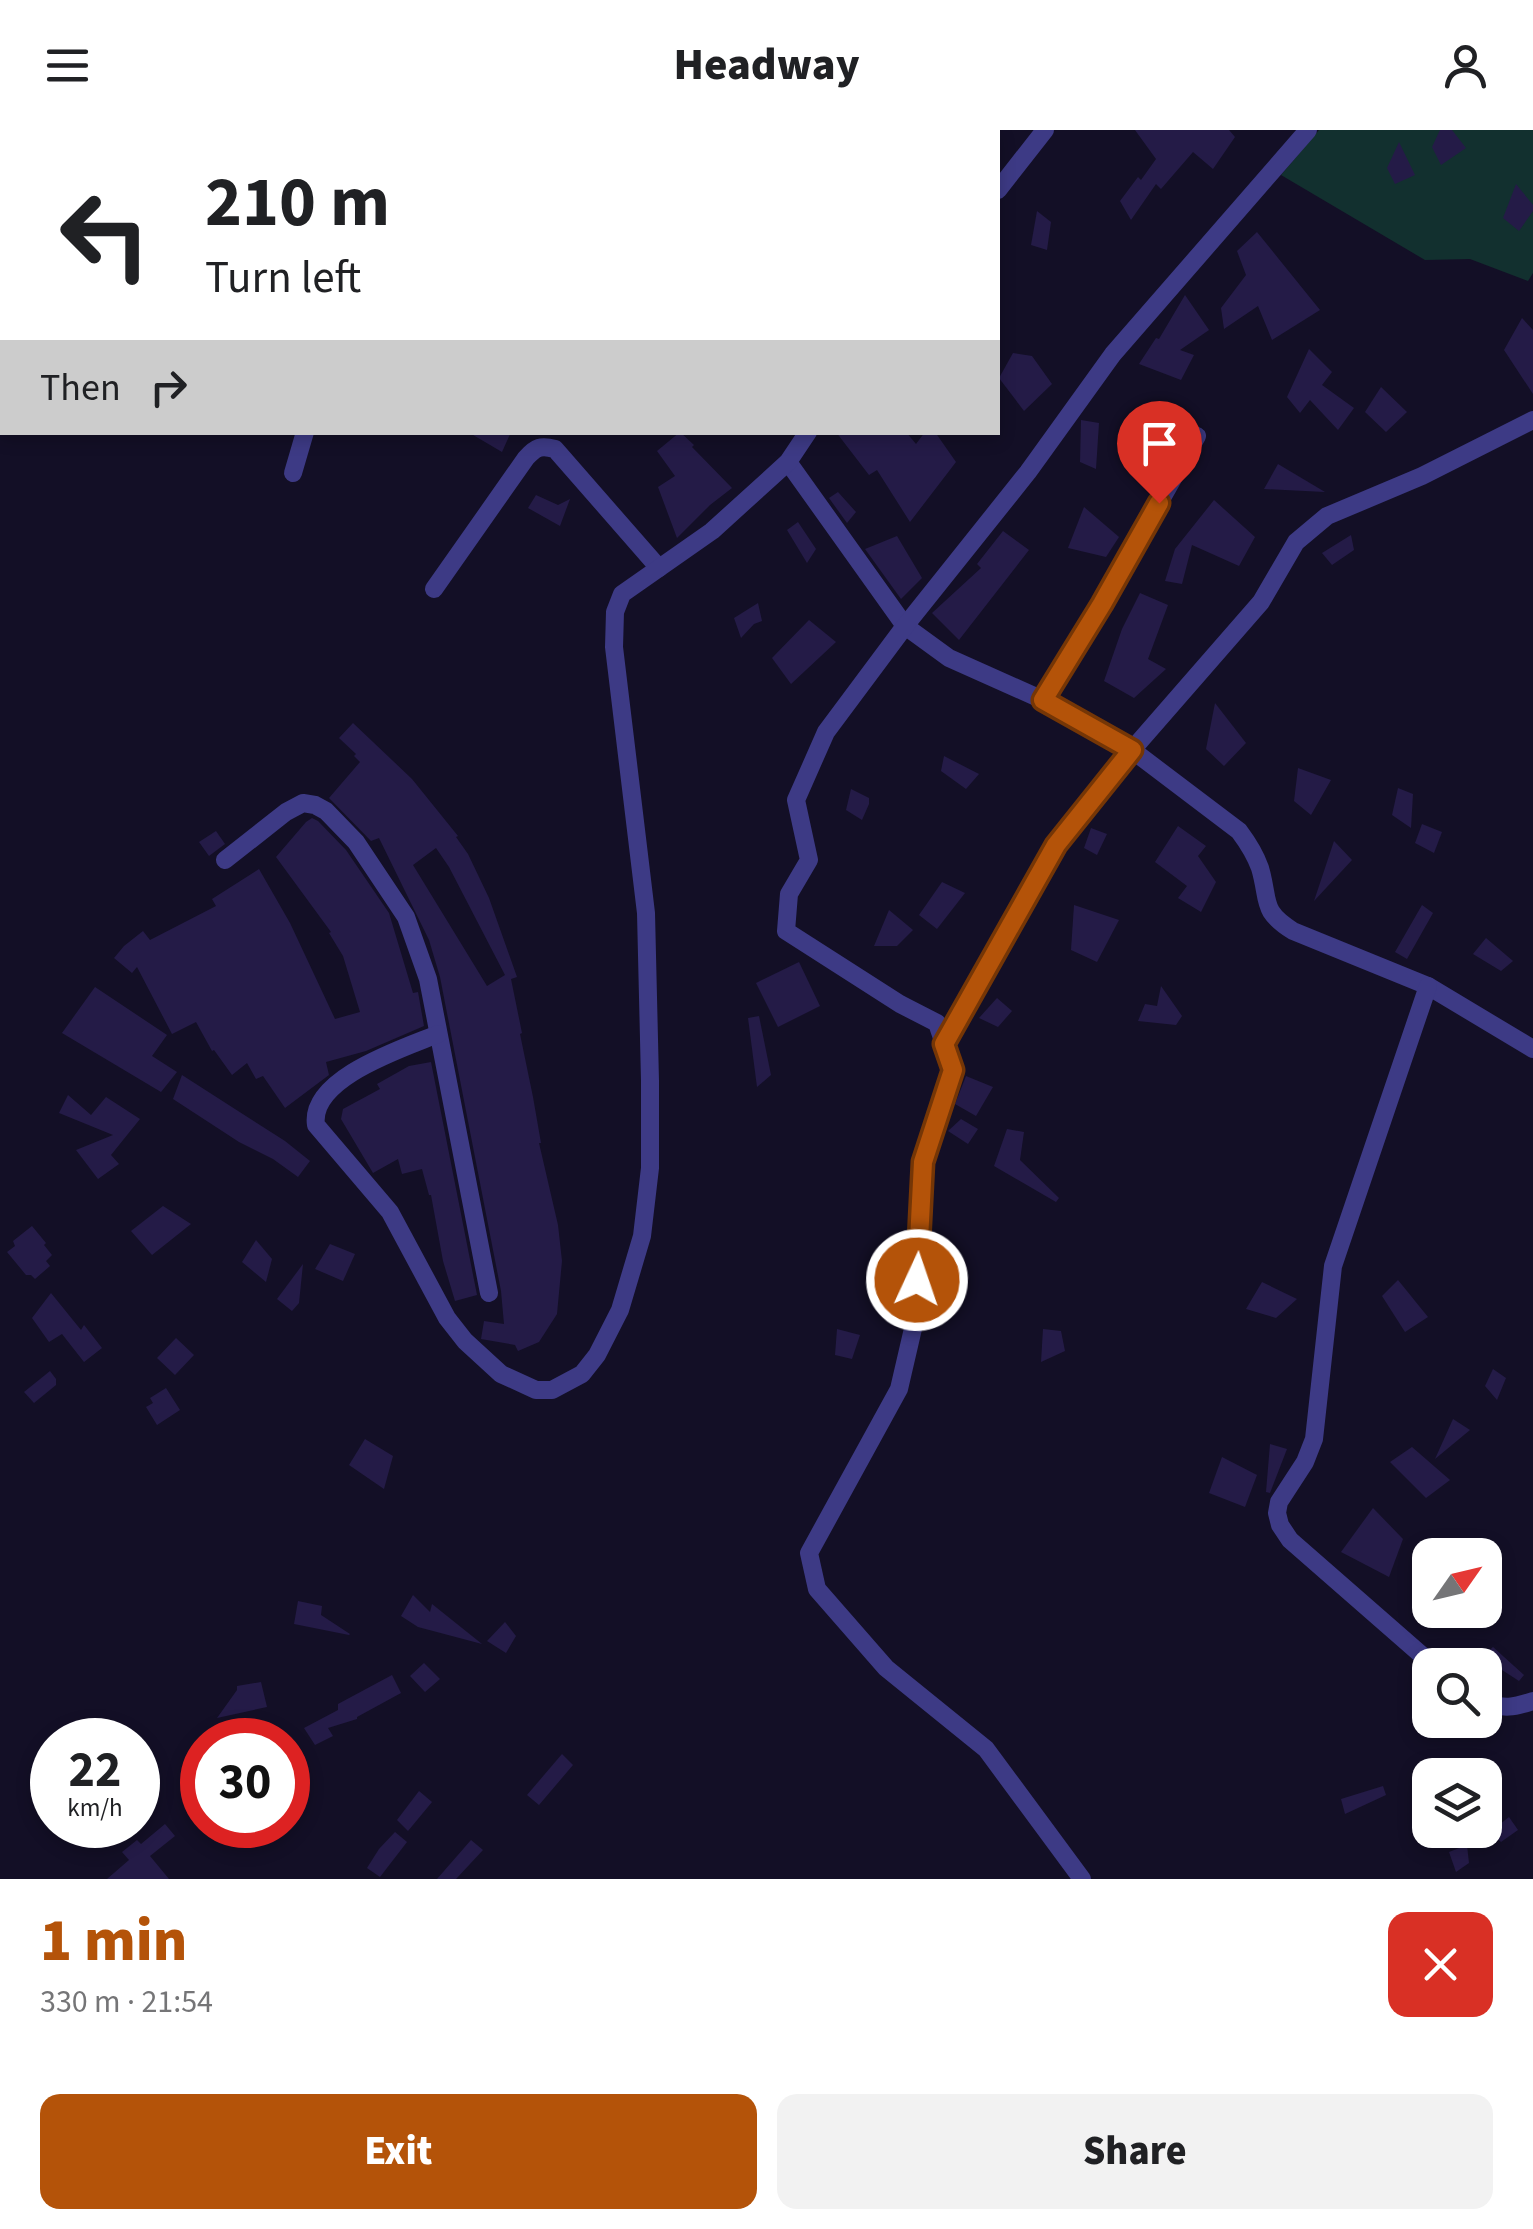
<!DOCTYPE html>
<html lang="en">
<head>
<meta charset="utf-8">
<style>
	:root { --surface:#fff; --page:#f2f2f2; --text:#202124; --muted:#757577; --accent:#b45309 }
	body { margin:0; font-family:"Source Sans 3",sans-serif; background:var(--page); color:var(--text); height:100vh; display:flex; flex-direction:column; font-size:38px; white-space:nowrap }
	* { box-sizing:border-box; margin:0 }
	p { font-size:32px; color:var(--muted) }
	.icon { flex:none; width:55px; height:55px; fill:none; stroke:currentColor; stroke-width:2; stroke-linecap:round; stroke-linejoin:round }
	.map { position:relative; height:1749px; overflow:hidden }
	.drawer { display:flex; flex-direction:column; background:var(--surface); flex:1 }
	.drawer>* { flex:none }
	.guide { position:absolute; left:0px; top:0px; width:1000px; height:305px; box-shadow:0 5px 15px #0003; background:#fff; color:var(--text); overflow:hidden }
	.needle { width:65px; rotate:56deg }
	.fabs { position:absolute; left:1412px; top:1408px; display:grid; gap:20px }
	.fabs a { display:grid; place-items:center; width:90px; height:90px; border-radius:20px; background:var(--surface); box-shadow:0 5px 15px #0003; font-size:50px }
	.speed { position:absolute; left:30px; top:1588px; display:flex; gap:20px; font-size:50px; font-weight:700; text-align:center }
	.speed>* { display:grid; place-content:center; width:130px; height:130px; border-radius:50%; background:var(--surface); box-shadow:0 5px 15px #0003; line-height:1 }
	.speed small { font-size:25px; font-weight:400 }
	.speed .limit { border:15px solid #d22; background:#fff; color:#111 }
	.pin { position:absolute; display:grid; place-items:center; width:85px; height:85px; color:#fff; margin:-102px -42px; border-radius:50% 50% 50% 0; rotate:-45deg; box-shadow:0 0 10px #0007 }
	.pin .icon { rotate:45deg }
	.me { position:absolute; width:110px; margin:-55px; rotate:3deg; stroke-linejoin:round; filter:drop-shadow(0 0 8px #0008) }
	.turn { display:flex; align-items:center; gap:35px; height:210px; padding:0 40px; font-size:45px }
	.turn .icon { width:130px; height:130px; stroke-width:2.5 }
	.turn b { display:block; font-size:70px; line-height:85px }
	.then { display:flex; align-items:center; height:95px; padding:0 40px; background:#0003; gap:20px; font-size:38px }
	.round { display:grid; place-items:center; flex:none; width:105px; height:105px; border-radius:20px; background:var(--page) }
	.headline { display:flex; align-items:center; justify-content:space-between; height:170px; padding:0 40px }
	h1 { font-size:60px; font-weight:800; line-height:75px; color:var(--accent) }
	.action { display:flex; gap:20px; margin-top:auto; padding:20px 40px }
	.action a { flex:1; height:115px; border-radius:20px; background:var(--accent); color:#fff; font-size:40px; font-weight:800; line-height:115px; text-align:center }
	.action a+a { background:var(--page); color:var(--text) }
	header { display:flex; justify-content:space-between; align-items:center; height:130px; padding:0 40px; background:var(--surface); font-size:45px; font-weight:800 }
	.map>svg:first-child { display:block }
</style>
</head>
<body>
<header><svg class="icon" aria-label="menu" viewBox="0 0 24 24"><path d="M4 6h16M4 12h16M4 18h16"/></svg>Headway<svg class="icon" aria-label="person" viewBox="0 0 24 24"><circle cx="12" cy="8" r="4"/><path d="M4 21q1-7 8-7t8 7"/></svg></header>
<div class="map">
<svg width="1533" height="1749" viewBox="0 0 1533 1749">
	<rect width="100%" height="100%" fill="#130f26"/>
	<polygon fill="#12302f" points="1319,0 1533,0 1533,143 1528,151 1470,129 1425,130 1281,45"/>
	<g fill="#241b47" fill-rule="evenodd">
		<polygon points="1135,0 1229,0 1235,7 1213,39 1193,22 1161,59 1156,54 1131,90 1120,71 1138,47 1141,50 1156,29"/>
		<polygon points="1440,0 1452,0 1466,18 1441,35 1432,17"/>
		<polygon points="1399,12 1415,45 1395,54 1387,38"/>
		<polygon points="1516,54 1533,75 1533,81 1519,101 1503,88"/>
		<polygon points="1037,81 1051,92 1047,120 1031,115"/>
		<polygon points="1257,102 1320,180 1272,210 1258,176 1224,199 1221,178 1246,145 1237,121"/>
		<polygon points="1185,165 1209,200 1180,220 1194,225 1181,250 1139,234 1156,208 1159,209"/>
		<polygon points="1522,188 1533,200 1533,264 1504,220"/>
		<polygon points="1309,219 1332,242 1322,255 1354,278 1338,300 1310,270 1300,283 1287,267"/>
		<polygon points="1013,223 1032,226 1052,254 1024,281 999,248"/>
		<polygon points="1381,257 1407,282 1386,302 1365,282"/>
		<polygon points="1175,278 1170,309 1151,304 1148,286"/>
		<polygon points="1081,290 1099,293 1096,339 1080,332"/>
		<polygon points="468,302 511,302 502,322"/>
		<polygon points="680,302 694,315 692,317 732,358 710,375 677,408 658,357 675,346 657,321"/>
		<polygon points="836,302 906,302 916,314 925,302 935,302 956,332 910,392 877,340 869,345"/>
		<polygon points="1278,334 1325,362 1264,359"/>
		<polygon points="838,362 856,382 847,393 829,368"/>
		<polygon points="536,365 558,375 570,369 560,396 528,378"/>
		<polygon points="1214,370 1255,407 1239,436 1192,415 1182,454 1165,451 1175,419"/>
		<polygon points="1084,377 1119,407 1106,427 1068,418"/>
		<polygon points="798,392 816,419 807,433 787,400"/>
		<polygon points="1003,401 1029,420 959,510 932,483 981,438 977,434"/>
		<polygon points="1351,405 1354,420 1332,435 1322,423"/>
		<polygon points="897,406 922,448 901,469 865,419"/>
		<polygon points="1140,463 1168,475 1148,529 1166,539 1134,568 1104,551 1122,499"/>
		<polygon points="758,473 762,491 754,494 741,508 734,488"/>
		<polygon points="809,490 836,512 791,554 772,528"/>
		<polygon points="1215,573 1246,613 1224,636 1206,619"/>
		<path d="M353 593 412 649 458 706 456 707 468 724 489 768 517 847 511 849 522 903 520 904 533 967 541 1013H539L558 1095 562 1131 557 1184 539 1212 518 1221 515 1215 481 1209 484 1191 504 1194 501 1161 440 847 429 810 379 708 371 711 329 668 360 632 354 626 356 624 339 608ZM436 718 449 737 505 845 487 856 413 735Z"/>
		<polygon points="944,626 979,644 966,659 941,641"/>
		<polygon points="1298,638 1331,650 1311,685 1294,671"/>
		<polygon points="1398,658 1413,664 1411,698 1392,685"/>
		<polygon points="851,659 869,668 869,674 862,690 846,680"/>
		<polygon points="312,688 318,691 346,720 389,783 413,863 418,862 424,896 366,921 326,932 329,945 285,978 263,946 256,949 247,933 232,945 214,920 212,921 196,892 172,904 137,837 132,843 114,828 124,816 143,801 150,810 216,776 212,769 259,739 290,793 335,889 360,882 343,826 329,803 331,802 276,727 306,692"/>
		<polygon points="1422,694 1442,702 1434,723 1415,713"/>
		<polygon points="1178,696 1206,716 1198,726 1216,752 1201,782 1178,768 1187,756 1155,732"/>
		<polygon points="1091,698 1107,704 1097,725 1084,718"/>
		<polygon points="216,701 225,714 209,726 199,712"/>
		<polygon points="1334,711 1352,730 1314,771"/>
		<polygon points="942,752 965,763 937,799 919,785"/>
		<polygon points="1074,775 1119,790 1097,832 1071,820"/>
		<polygon points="1422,775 1433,783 1407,829 1395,822"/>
		<polygon points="889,780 913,800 897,816 874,816"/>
		<polygon points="1486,808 1513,831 1501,841 1473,824"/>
		<polygon points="799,832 820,876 778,897 756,853"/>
		<polygon points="1161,856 1182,886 1176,895 1138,891 1145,874 1157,876"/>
		<polygon points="95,857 167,905 152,926 177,942 161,962 62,903"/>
		<polygon points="997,868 1012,881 998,897 979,888"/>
		<polygon points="759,886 771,945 757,957 748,888"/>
		<polygon points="431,932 477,1165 455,1171 443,1131 431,1065 429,1065 422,1039 402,1044 398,1029 373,1043 341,989 343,979 380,959 377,954 409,936"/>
		<polygon points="182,945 285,1011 310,1031 298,1047 273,1029 239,1012 173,969"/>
		<polygon points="966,946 993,957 976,986 955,974"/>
		<polygon points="68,965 91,985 106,967 140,989 111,1025 119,1034 98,1049 76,1020 113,1005 59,983"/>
		<polygon points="961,989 978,999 968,1014 948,1001"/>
		<polygon points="1007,999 1024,1002 1020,1030 1059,1068 1056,1072 994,1036"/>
		<polygon points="163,1076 191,1094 152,1125 131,1101"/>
		<polygon points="32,1096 46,1113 44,1115 52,1125 46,1131 50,1136 35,1149 31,1145 26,1145 7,1122 15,1116 13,1111"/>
		<polygon points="256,1110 272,1129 266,1152 242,1132"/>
		<polygon points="330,1114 355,1124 343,1151 315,1139"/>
		<polygon points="303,1134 299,1173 292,1181 277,1169"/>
		<polygon points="1398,1150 1428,1187 1405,1202 1382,1166"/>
		<polygon points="1262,1152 1297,1169 1276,1188 1246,1179"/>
		<polygon points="51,1163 81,1200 84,1195 102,1218 84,1232 62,1204 49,1212 32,1188"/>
		<polygon points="837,1199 860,1205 852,1229 835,1225"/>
		<polygon points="1043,1199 1061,1201 1065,1221 1041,1232"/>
		<polygon points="176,1208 194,1225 175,1245 157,1228"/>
		<polygon points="1493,1239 1506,1248 1497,1270 1485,1256"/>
		<polygon points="50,1241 56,1249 56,1255 34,1273 24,1262"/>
		<polygon points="166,1258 180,1280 157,1295 146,1277 153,1273 150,1268"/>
		<polygon points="1453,1289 1470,1300 1435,1329"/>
		<polygon points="365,1309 393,1326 384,1359 349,1335"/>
		<polygon points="1270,1314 1287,1319 1270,1363 1266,1362"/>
		<polygon points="1412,1317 1450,1350 1426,1368 1390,1332"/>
		<polygon points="1222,1327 1257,1345 1245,1377 1209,1363"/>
		<polygon points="1373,1378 1403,1409 1389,1447 1341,1422"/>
		<polygon points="413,1465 430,1482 432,1474 482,1514 418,1497 401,1486"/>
		<polygon points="298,1471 322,1476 321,1485 350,1504 349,1505 294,1494"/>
		<polygon points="505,1492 516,1506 506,1523 487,1511"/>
		<polygon points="1493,1517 1524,1545 1519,1551 1482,1527"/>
		<polygon points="424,1533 440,1549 425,1562 410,1546"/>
		<polygon points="392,1545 401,1563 357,1587 357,1589 328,1598 333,1606 315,1615 304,1598 338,1580 338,1574"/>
		<polygon points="261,1552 267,1577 217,1588 237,1560 237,1556"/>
		<polygon points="562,1624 573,1635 539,1675 527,1665"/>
		<polygon points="1383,1656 1386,1665 1345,1684 1341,1669"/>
		<polygon points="419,1661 432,1672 408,1701 397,1690"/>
		<polygon points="1509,1687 1518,1700 1501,1712 1490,1702"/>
		<polygon points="165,1694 175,1706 150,1726 169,1749 107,1749 129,1730 122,1722 137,1710 141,1714"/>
		<polygon points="395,1702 407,1712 380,1747 367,1738 379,1719"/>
		<polygon points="471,1710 483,1720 456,1749 437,1749"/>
		<polygon points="1467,1715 1469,1733 1456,1742 1449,1722"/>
	</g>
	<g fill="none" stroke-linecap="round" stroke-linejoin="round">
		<g stroke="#3d3a85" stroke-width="18">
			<polyline points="72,0 73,2"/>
			<polyline points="477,0 482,2"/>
			<polyline points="745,0 746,2"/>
			<polyline points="203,2 207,0"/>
			<polyline points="406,2 408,0"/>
			<polyline points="998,60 1045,0"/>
			<polyline points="0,154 2,151"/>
			<path d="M788 332 905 496 949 528 1043 570 1132 620 1239 701C1248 713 1255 724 1260 738 1270 772 1260 780 1293 801L1428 856 1533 919"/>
			<polyline points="293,343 305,302"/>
			<path d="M434 459 526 328C536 317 541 315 555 319L659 438"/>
			<polyline points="1043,570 1102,474 1197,306"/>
			<polyline points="225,730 286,682 303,673 315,675 326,681 356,712 406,787 428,849 489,1163"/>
			<polyline points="1428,856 1333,1136 1314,1309 1305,1332 1279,1372 1277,1383 1280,1395 1290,1410 1433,1535"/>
			<path d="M438 904C404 918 309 948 316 995L390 1082 447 1188 465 1211 501 1244 536 1260H552L582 1244 597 1225 620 1180 642 1106 650 1038V951L646 783 614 517 615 482 622 464 712 401 788 332 808 302"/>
			<polyline points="944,914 1056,715 1132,620 1261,472 1296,412 1327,386 1422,346 1533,290"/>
			<path d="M1485 1571C1503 1580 1515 1577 1533 1571"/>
			<polyline points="1082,1749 986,1619 886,1538 817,1459 809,1423 899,1259 915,1190 923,1032 953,940 937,893 900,874 786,801 789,764 809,730 796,670 826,602 905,496 1028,342 1113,224 1308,0"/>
		</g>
	</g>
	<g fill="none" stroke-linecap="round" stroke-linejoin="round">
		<defs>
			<polyline id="route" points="917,1150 923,1032 953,940 944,914 1056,715 1132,620 1043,570 1102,474 1159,373"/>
		</defs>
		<use href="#route" stroke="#753606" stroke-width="25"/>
		<use href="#route" stroke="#b45309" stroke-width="18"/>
	</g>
</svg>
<div class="fabs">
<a><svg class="needle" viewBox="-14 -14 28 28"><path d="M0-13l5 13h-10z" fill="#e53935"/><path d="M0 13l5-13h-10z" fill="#757577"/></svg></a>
<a><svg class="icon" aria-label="search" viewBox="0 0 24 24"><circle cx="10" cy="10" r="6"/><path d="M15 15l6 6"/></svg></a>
<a><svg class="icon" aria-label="layers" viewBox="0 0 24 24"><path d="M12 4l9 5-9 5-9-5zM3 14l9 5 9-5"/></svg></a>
</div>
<div class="speed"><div>22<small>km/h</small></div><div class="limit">30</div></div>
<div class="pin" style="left:1159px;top:373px;background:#d93025"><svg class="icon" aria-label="arrive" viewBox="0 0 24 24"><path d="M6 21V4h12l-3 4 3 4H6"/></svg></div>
<svg class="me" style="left:917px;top:1150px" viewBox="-20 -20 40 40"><circle r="17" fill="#b45309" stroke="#fff" stroke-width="3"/><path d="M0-11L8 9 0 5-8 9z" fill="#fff"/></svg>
<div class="guide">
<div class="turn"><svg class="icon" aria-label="left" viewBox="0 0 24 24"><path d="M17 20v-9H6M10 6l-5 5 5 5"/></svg><div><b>210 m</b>Turn left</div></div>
<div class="then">Then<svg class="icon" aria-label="right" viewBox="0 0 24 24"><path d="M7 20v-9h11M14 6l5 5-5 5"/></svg></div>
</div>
</div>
<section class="drawer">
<div class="headline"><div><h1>1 min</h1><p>330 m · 21:54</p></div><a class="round" style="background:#d93025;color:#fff"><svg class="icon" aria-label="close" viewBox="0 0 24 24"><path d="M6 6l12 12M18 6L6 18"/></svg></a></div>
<div class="action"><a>Exit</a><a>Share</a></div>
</section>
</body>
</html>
